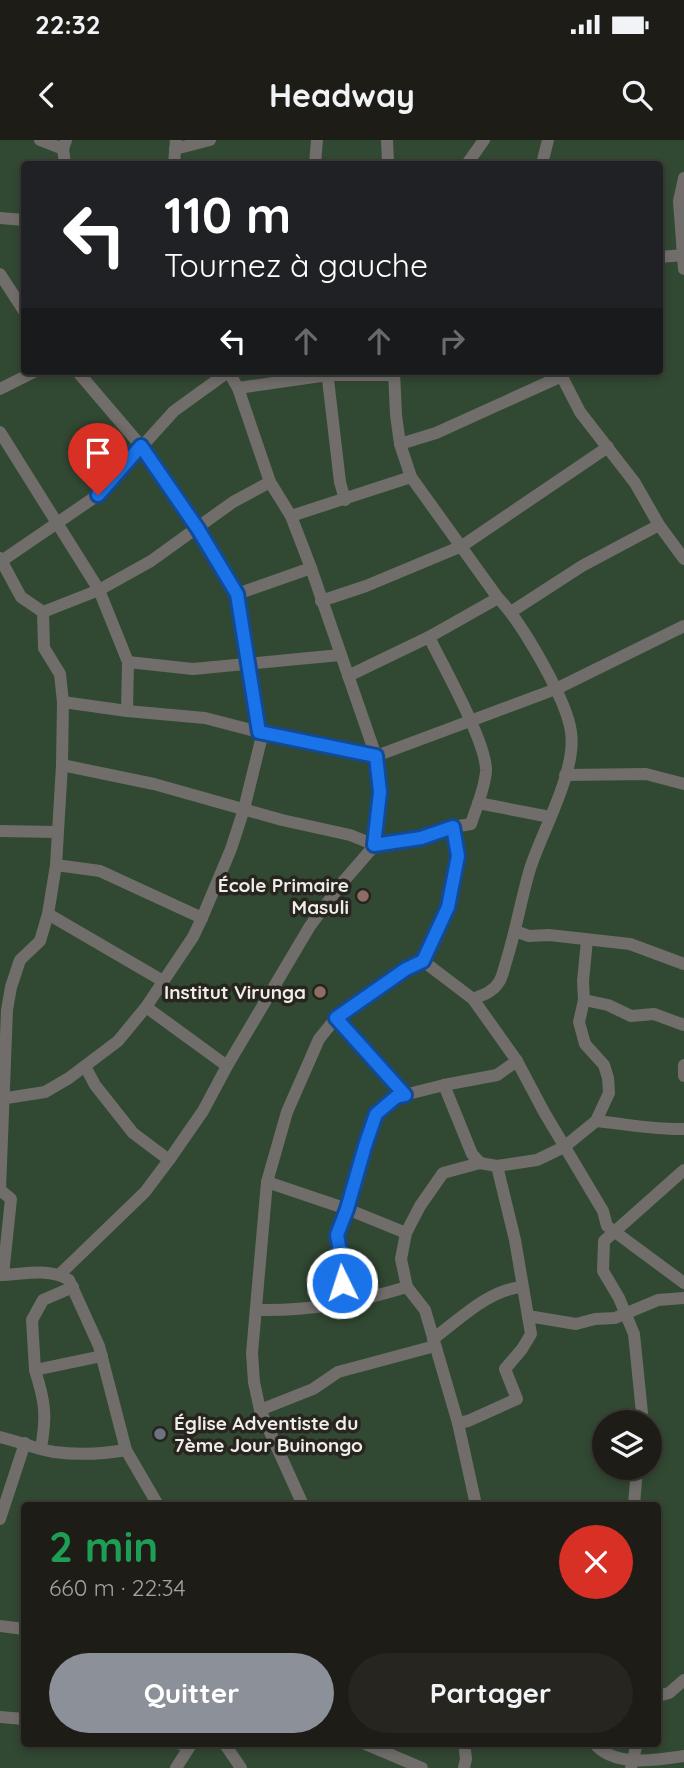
<!DOCTYPE html>
<html lang="fr">
<head>
<meta charset="utf-8">
<style>
	:root { --surface:#1e1c17; --page:#262520; --text:#f1f3f6; --muted:#a1a1a1; --line:#3c3a36; --accent:#8c9099 }
	body { margin:0; font-family:Quicksand,sans-serif; background:var(--page); color:var(--text); height:100vh; display:flex; flex-direction:column; font-size:26px; white-space:nowrap }
	* { box-sizing:border-box; margin:0 }
	p { font-size:23px; color:var(--muted) }
	.icon { flex:none; width:38px; height:38px; fill:none; stroke:currentColor; stroke-width:2; stroke-linecap:round; stroke-linejoin:round }
	.map { position:relative; flex:1; overflow:hidden }
	.drawer { position:absolute; left:21px; top:1362px; width:640px; height:245px; display:flex; flex-direction:column; background:var(--surface); border-radius:7px; box-shadow:0 4px 10px #0003,0 0 0 2px var(--line) }
	.drawer>* { flex:none }
	.guide { position:absolute; left:21px; top:21px; width:642px; height:214px; border-radius:7px; box-shadow:0 4px 10px #0003,0 0 0 2px var(--line); background:#202124; color:#fff; overflow:hidden }
	.controls { position:absolute; left:592px; top:1270px; display:grid; gap:14px }
	.controls a { display:grid; place-items:center; width:70px; height:70px; border-radius:50%; background:var(--surface); box-shadow:0 4px 10px #0003,0 0 0 2px var(--line); font-size:35px }
	.pin { position:absolute; display:grid; place-items:center; width:60px; height:60px; color:#fff; margin:-72px -30px; border-radius:50% 50% 50% 0; rotate:-45deg; box-shadow:0 0 7px #0007 }
	.pin .icon { rotate:45deg }
	.me { position:absolute; width:77px; margin:-38px; rotate:356deg; stroke-linejoin:round; filter:drop-shadow(0 0 5px #0008) }
	.turn { display:flex; align-items:center; gap:24px; height:147px; padding:0 28px; font-size:32px }
	.turn .icon { width:91px; height:91px; stroke-width:2.5 }
	.turn b { display:block; font-size:49px; line-height:60px }
	.lanes { display:flex; align-items:center; height:66px; padding:0 28px; background:#0003; justify-content:center; gap:35px; direction:ltr }
	.lanes .off { opacity:.35 }
	.round { display:grid; place-items:center; flex:none; width:74px; height:74px; border-radius:37px; background:var(--page) }
	.summary { display:flex; align-items:center; justify-content:space-between; height:119px; padding:0 28px }
	h1 { font-size:42px; font-weight:800; line-height:52px; color:#1e9e55 }
	.action { display:flex; gap:14px; margin-top:auto; padding:14px 28px }
	.action a { flex:1; height:80px; border-radius:42px; background:var(--accent); color:#fff; font-size:28px; font-weight:800; line-height:80px; text-align:center }
	.action a+a { background:var(--page); color:var(--text) }
	.status { display:flex; justify-content:space-between; align-items:center; height:49px; padding:0 35px; background:var(--surface); direction:ltr }
	.status svg { height:19px; fill:currentColor }
	header { display:flex; justify-content:space-between; align-items:center; height:91px; padding:0 28px; background:var(--surface); font-size:32px; font-weight:800 }
	.map>svg:first-child { display:block }
</style>
</head>
<body>
<div class="status"><b>22:32</b><svg viewBox="0 0 49 12"><path d="M0 12V9h3v3zM5 12V6h3v6zM10 12V3h3v9zM15 12V0h3v12zM26 1h20v11H26zM47 4h2v5h-2z"/></svg></div>
<header><svg class="icon" aria-label="back" viewBox="0 0 24 24"><path d="M15 5l-7 7 7 7"/></svg>Headway<svg class="icon" aria-label="search" viewBox="0 0 24 24"><circle cx="10" cy="10" r="6"/><path d="M15 15l6 6"/></svg></header>
<div class="map">
<svg width="684" height="1628" viewBox="0 0 684 1628">
	<rect width="100%" height="100%" fill="#28251f"/>
	<path fill="#314832" fill-rule="evenodd" d="M0 0H684V1628H0ZM24 24H660V231H24ZM604 1283H649V1328H604ZM24 1365H658V1603H24Z"/>
	<g fill="none" stroke-linecap="round" stroke-linejoin="round">
		<g stroke="#706d6b" stroke-width="12">
			<polyline points="40,0 63,9"/>
			<polyline points="387,0 388,24"/>
			<polyline points="175,9 210,0"/>
			<polyline points="65,24 63,9 66,0"/>
			<polyline points="174,24 176,0"/>
			<polyline points="315,24 317,0"/>
			<polyline points="467,24 484,0"/>
			<polyline points="542,24 548,0"/>
			<polyline points="684,38 679,61 684,129"/>
			<polyline points="0,78 24,80"/>
			<polyline points="660,117 684,115"/>
			<polyline points="0,134 24,171"/>
			<polyline points="327,231 340,342 345,360"/>
			<path d="M394 231 396 275 400 304 411 337 498 458C521 481 567 560 571 592 577 631 542 691 530 729 521 759 516 791 506 822 504 828 503 836 499 842 493 852 483 855 473 859"/>
			<polyline points="559,231 580,272 635,343 659,385 684,419"/>
			<polyline points="238,248 328,235 394,235"/>
			<polyline points="0,249 36,231"/>
			<polyline points="0,292 99,450 128,522 127,571"/>
			<polyline points="400,304 436,293 562,236"/>
			<polyline points="291,376 411,337"/>
			<polyline points="0,418 21,457 43,472 44,508 60,534 63,562 62,625 56,725 48,774 40,801 20,820 11,847 7,870 0,1050 11,1059 3,1135"/>
			<polyline points="0,422 98,355 174,271 228,232"/>
			<polyline points="237,454 311,428"/>
			<polyline points="321,461 366,446 462,406 608,307"/>
			<polyline points="43,472 99,450 151,421 233,362 270,342"/>
			<polyline points="511,472 582,426 659,385"/>
			<polyline points="128,522 193,529 340,515"/>
			<polyline points="348,536 429,497 498,458"/>
			<polyline points="63,562 127,571 205,578 259,592 376,616 556,549 684,486"/>
			<path d="M62 625 154 644 282 680 350 695 375 705 421 699 453 687 471 684C476 668 485 648 486 631 487 603 443 526 429 497"/>
			<polyline points="565,635 646,634 684,644"/>
			<polyline points="478,663 550,677"/>
			<polyline points="0,691 57,692"/>
			<polyline points="56,725 100,731 202,778"/>
			<polyline points="48,774 163,841"/>
			<polyline points="515,791 529,796 549,795 630,804 684,824"/>
			<polyline points="423,821 473,859 517,921 544,972 603,1071 607,1086 684,1143"/>
			<polyline points="584,860 608,865 631,876 654,874 684,885"/>
			<polyline points="146,867 227,926"/>
			<polyline points="336,878 405,955"/>
			<polyline points="684,925 684,936"/>
			<polyline points="85,926 95,945 133,993 169,1020"/>
			<polyline points="444,945 472,1014 480,1023"/>
			<polyline points="0,959 45,952 69,938 118,901 146,867 193,797 202,778 231,709 244,669 261,600 237,454 198,389 141,306 77,231"/>
			<path d="M596 981C625 984 656 990 684 989"/>
			<polyline points="267,1042 347,1069 406,1093"/>
			<polyline points="60,1134 145,1052 169,1020 203,971 227,926 310,786 342,743 375,705 377,694 380,652 376,616 311,428 291,376 270,342 238,248 228,231"/>
			<path d="M0 1135C22 1135 49 1127 69 1140L99 1206 126 1310 158 1365"/>
			<polyline points="355,1162 342,1143 341,1116 337,1095 376,974 396,957 444,945 497,935 517,921"/>
			<path d="M256 1170C312 1171 353 1163 407 1147"/>
			<polyline points="528,1176 576,1184 595,1179 615,1178 658,1160 684,1158"/>
			<path d="M433 1199C460 1179 488 1150 522 1147"/>
			<polyline points="35,1230 32,1180 43,1160 73,1147"/>
			<polyline points="260,1270 313,1249 338,1232 435,1206"/>
			<polyline points="458,1283 468,1281 517,1259 505,1229 522,1209 531,1194 515,1100 497,1026"/>
			<polyline points="643,1283 634,1194 619,1158 603,1131 604,1101 684,1030"/>
			<path d="M0 1297C18 1301 36 1309 54 1312 78 1315 103 1314 126 1310"/>
			<path d="M41 1308C47 1275 45 1262 35 1230L102 1216"/>
			<polyline points="303,1365 260,1270 254,1242 252,1213 267,1042 287,972 319,899 336,878 406,829 423,821 448,767 458,717 453,687"/>
			<polyline points="476,1365 458,1283 425,1170 407,1147 401,1119 406,1093 420,1066 443,1033 480,1023 497,1026 537,1020 564,1007 596,981 609,953 608,938 604,925 585,904 579,882 584,860 583,841 587,800"/>
			<polyline points="634,1365 637,1328"/>
			<polyline points="0,1379 25,1303"/>
			<polyline points="0,1486 24,1489"/>
			<polyline points="658,1556 669,1553 684,1540"/>
			<polyline points="0,1577 24,1579"/>
			<polyline points="176,1603 190,1606"/>
			<polyline points="224,1603 241,1628"/>
			<polyline points="363,1603 422,1628"/>
			<polyline points="464,1603 466,1619 464,1628"/>
			<path d="M594 1603C614 1628 657 1620 684 1616"/>
			<polyline points="176,1628 192,1603"/>
			<polyline points="631,1628 637,1603"/>
		</g>
	</g>
	<g fill="none" stroke-linecap="round" stroke-linejoin="round">
		<defs>
			<polyline id="route" points="98,355 141,306 198,389 237,454 259,592 376,616 380,652 374,705 421,698 453,687 458,716 448,767 423,821 406,829 336,878 405,955 396,957 376,974 365,1006 347,1069 337,1095 341,1116 342,1143"/>
		</defs>
		<use href="#route" stroke="#114b97" stroke-width="18"/>
		<use href="#route" stroke="#1a73e8" stroke-width="12"/>
	</g>
	<g fill="#8d6e63" stroke="#28251f" stroke-width="2.5">
		<circle cx="363" cy="756" r="7"/>
		<circle cx="320" cy="852" r="7"/>
	</g>
	<circle fill="#6b7280" stroke="#28251f" stroke-width="2.5" cx="160" cy="1294" r="7"/>
	<g text-anchor="middle" dominant-baseline="central" stroke-width="7" stroke-linejoin="round" paint-order="stroke">
		<g font-size="19" font-weight="bold" fill="#efede9" stroke="#28251f" text-anchor="end">
			<text x="349" y="745">École Primaire<tspan x="349" dy="22">Masuli</tspan></text>
			<text x="306" y="852">Institut Virunga</text>
			<text x="174" y="1283" text-anchor="start">Église Adventiste du<tspan x="174" dy="22">7ème Jour Buinongo</tspan></text>
		</g>
	</g>
</svg>
<div class="controls">
<a><svg class="icon" aria-label="layers" viewBox="0 0 24 24"><path d="M12 4l9 5-9 5-9-5zM3 14l9 5 9-5"/></svg></a>
</div>
<div class="pin" style="left:98px;top:355px;background:#d93025"><svg class="icon" aria-label="arrive" viewBox="0 0 24 24"><path d="M6 21V4h12l-3 4 3 4H6"/></svg></div>
<svg class="me" style="left:342px;top:1143px" viewBox="-20 -20 40 40"><circle r="17" fill="#1a73e8" stroke="#fff" stroke-width="3"/><path d="M0-11L8 9 0 5-8 9z" fill="#fff"/></svg>
<div class="guide">
<div class="turn"><svg class="icon" aria-label="left" viewBox="0 0 24 24"><path d="M17 20v-9H6M10 6l-5 5 5 5"/></svg><div><b>110 m</b>Tournez à gauche</div></div>
<div class="lanes"><svg class="icon" aria-label="left" viewBox="0 0 24 24"><path d="M17 20v-9H6M10 6l-5 5 5 5"/></svg><svg class="icon off" aria-label="ahead" viewBox="0 0 24 24"><path d="M12 20V5M6 11l6-6 6 6"/></svg><svg class="icon off" aria-label="ahead" viewBox="0 0 24 24"><path d="M12 20V5M6 11l6-6 6 6"/></svg><svg class="icon off" aria-label="right" viewBox="0 0 24 24"><path d="M7 20v-9h11M14 6l5 5-5 5"/></svg></div>
</div>
<section class="drawer">
<div class="summary"><div><h1>2 min</h1><p>660 m · 22:34</p></div><a class="round" style="background:#d93025;color:#fff"><svg class="icon" aria-label="close" viewBox="0 0 24 24"><path d="M6 6l12 12M18 6L6 18"/></svg></a></div>
<div class="action"><a>Quitter</a><a>Partager</a></div>
</section>
</div>
</body>
</html>
